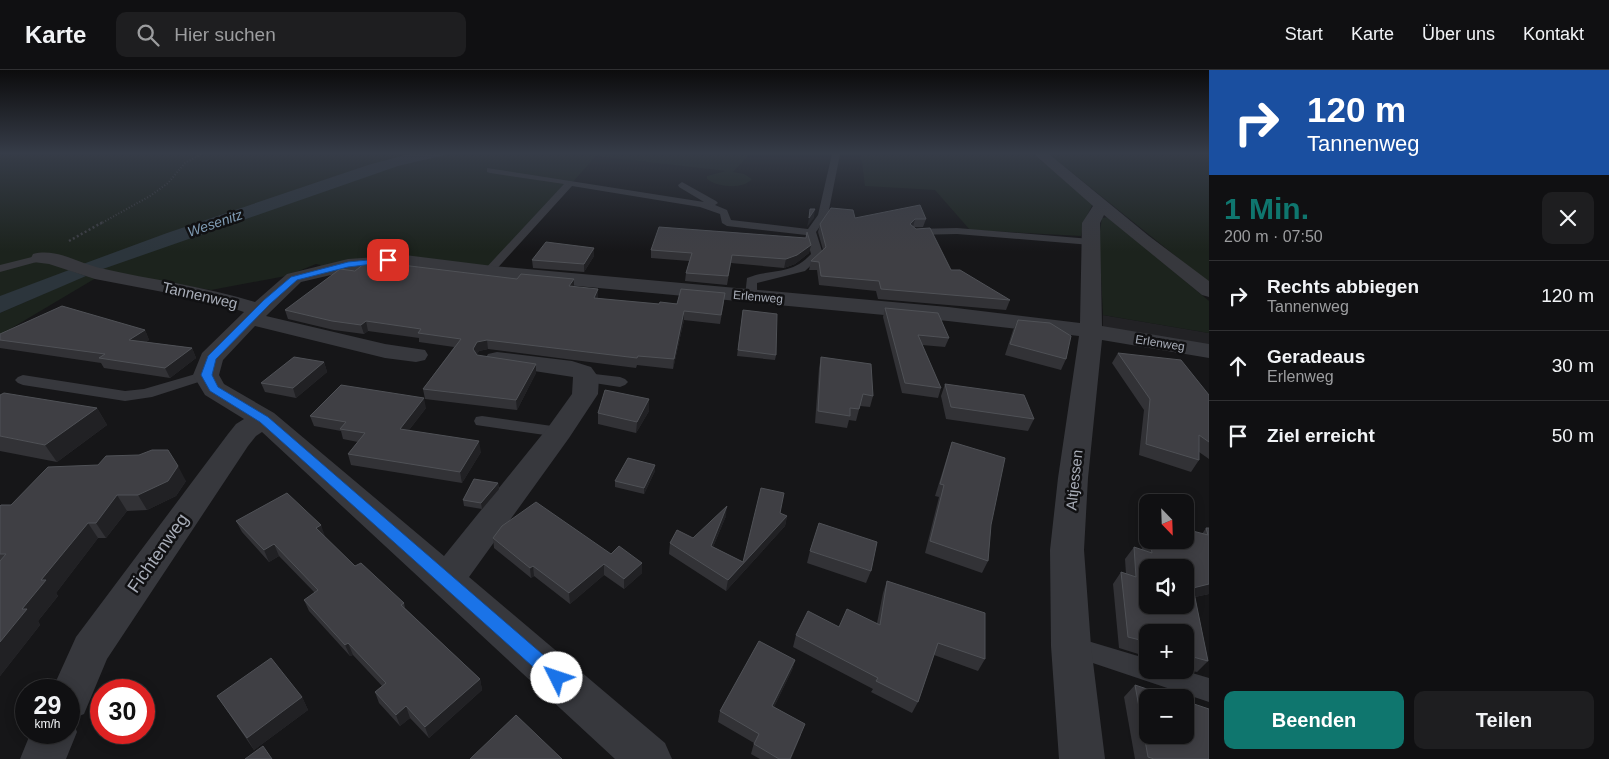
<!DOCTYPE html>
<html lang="de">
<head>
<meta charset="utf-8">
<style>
	:root { --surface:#101012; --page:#1e1e20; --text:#f1f3f6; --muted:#9c9d9f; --line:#303032; --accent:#0f766e }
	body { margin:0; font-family:Arial,sans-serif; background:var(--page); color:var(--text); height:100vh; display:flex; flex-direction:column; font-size:19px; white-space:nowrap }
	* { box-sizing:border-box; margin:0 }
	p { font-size:16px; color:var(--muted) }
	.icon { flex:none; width:28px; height:28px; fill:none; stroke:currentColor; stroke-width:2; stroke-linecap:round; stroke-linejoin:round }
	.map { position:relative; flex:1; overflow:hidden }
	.sheet { display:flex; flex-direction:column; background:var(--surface); width:400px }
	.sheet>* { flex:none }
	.hud { background:#1a4fa0; color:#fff; overflow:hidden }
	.needle { width:32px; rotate:157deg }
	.buttons { position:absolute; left:1139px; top:424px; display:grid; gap:10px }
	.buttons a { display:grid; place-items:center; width:55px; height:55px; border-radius:10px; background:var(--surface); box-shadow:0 2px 12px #0003,0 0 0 1px var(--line); font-size:25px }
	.speed { position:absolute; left:15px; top:609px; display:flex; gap:10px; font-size:25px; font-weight:700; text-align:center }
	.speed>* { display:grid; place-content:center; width:65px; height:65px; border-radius:50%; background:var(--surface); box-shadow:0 2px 12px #0003,0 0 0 1px var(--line); line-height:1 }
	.speed small { font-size:12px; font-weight:400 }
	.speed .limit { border:8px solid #d22; background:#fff; color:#111 }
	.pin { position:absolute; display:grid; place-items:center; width:42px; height:42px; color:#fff; margin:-21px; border-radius:10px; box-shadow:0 2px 8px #0006 }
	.me { position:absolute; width:55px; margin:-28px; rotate:311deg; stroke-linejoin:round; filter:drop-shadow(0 0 4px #0008) }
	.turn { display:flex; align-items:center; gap:18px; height:105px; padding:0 15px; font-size:22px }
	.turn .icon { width:65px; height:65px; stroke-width:2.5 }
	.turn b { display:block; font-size:35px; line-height:42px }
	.round { display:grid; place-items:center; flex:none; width:52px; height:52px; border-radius:10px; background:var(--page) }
	.overview { display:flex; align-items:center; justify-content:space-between; height:85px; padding:0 15px }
	h1 { font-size:30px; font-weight:700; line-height:38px; color:var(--accent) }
	.action { display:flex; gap:10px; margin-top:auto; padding:10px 15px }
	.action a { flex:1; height:58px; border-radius:10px; background:var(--accent); color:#fff; font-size:20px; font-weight:700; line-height:58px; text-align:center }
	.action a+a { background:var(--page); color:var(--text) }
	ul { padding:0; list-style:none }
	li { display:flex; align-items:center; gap:15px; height:70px; padding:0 15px; border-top:1px solid var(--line) }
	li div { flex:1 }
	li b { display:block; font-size:19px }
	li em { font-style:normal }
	header { display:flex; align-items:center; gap:30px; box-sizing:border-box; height:70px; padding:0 25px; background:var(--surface); border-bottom:1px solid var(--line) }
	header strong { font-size:24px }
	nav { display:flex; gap:28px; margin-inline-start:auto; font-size:18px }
	.search { width:350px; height:45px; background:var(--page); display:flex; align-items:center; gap:12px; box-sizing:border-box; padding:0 18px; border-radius:10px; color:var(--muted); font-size:19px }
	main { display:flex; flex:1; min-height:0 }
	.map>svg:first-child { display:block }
</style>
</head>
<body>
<header>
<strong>Karte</strong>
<div class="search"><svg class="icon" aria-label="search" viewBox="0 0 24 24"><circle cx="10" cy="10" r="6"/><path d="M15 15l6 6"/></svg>Hier suchen</div>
<nav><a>Start</a><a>Karte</a><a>Über uns</a><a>Kontakt</a></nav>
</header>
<main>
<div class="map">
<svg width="1209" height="689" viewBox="0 0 1209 689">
	<rect width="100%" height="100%" fill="#161618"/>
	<polygon fill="#222225" points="1103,245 1209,263 1209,278 1103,258"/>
	<g fill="#1c231d">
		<path d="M0 84H750L733 102 744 104 752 109C743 120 717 117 707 109V106L726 101 596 86 493 202 405 191 294 208 321 195 316 194 286 206 211 220 106 202 0 265V243L48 222 0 241Z"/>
		<polygon points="861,84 1033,84 1093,133 1084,152 1081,166 970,160 935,120 865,116"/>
		<polygon points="1049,84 1209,84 1209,213"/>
		<polygon points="1108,147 1209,231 1209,263 1103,245 1099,167 1102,148"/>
	</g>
	<g fill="#2c353c">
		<polygon points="409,84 449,84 398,96 100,200 83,194 167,163 368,95"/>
		<polygon points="69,200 86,206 0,243 0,226"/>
	</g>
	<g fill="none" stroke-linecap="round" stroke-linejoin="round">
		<polyline stroke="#3d3f44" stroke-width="2" stroke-dasharray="1 2" stroke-linecap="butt" points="100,154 150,126 168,113 185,93 202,84"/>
		<polyline stroke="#3d3f44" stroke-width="2.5" stroke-dasharray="2 2.5" stroke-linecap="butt" points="69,171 103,152"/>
		<g fill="#37383d" fill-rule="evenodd">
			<path d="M832 84H840L828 145 816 162 823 184 805 201 757 213V226L755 229H747L745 226 747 208C772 198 791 206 811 184L806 165 727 156 722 153 720 144 700 137 572 116 493 203H485L483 201 564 114 490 103 487 102V98L704 132 679 117 678 115 682 112 716 131 718 133 715 135 727 140 731 150 808 159 818 145Z"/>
			<polygon points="957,158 1091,169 1096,172 1091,175 957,164 914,165 909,162 914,159"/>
			<polygon points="40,185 46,188 44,190 0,202 0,195"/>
			<polygon points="206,301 211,302 213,305 211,308 152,327 125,331 23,315 18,313 15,310 18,307 23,305 125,321 144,319"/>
			<polygon points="586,303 620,307 625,309 628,312 625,315 620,317 581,311 578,308 581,305"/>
			<polygon points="482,346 559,357 565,358 567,362 565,366 559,367 476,355 474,351 476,347"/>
			<polygon points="1071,566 1148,589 1148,600 1182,600 1209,608 1209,632 1063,583 1059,576 1063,569"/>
		</g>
		<path fill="#37383d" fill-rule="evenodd" d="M1034 84H1049L1149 166 1209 211V227L1202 225 1104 145 1100 153 1102 256 1209 274V288L1102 270 1088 408 1084 480 1091 576 1105 689H1059L1051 576 1050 480 1058 408 1079 266 948 251 493 208 405 197 348 201 301 212 266 246 385 274 425 280 428 285 425 290 416 292 385 288 255 256 223 290 219 305 224 314 274 343 444 486 549 356 572 324 573 307 488 294 485 289 488 284 497 282 572 291 591 297 599 308 598 324 569 368 469 507 665 673 672 689H615L262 362 256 366 248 376 107 589 84 644 72 649 77 662 66 689H20L31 662H69V620H52L76 567 228 364 236 354 244 349 205 325 193 305 202 283 244 242 210 231 95 209 49 194 33 192 31 188 33 184C57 178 78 193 100 198 152 210 204 216 255 232L287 204 348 189 405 185 493 196 948 237 1080 253 1082 153 1093 136Z"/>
	</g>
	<g fill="#323236">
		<polygon points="855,148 926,149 923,157 914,157 951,200 1010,230 1006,240 878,229 876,221 819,215 817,200 809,200 811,191 823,180 818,162 820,154"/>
		<polygon points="807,162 811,175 809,183 795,194 784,198 731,193 727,215 685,211 686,203 689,191 651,188 651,180 806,168"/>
		<polygon points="594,178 594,186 584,202 533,198 532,190"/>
		<polygon points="355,201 574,217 598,228 598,229 659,234 724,232 720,254 684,250 673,299 637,295 636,298 488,279 479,281 477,284 477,285 536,303 517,340 425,329 423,319 454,277 419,272 419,268 368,261 364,264 334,260 288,249 285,240"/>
		<polygon points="885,238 949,268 945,277 922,275 941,318 938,328 902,323 883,247"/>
		<polygon points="743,240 776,285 775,290 737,286"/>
		<polygon points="1018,250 1066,289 1061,300 1005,285 1013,260"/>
		<polygon points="145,260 149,270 146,272 192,278 196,288 170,308 104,298 101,293 0,278 0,264"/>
		<polygon points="1118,283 1209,325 1209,389 1199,382 1199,390 1191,402 1139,385 1144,340 1112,293"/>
		<polygon points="821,287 873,326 870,337 860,336 856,351 849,350 847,358 815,353 819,298"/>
		<polygon points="324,292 327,302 296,328 265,322 261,313"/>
		<polygon points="945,314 1034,349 1028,361 946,349 941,326"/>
		<polygon points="0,325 97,338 107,355 57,392 0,381"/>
		<polygon points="649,329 649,341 636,363 598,354 598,343"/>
		<polygon points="426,338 409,360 481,382 462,413 351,395 348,384 358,372 343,369 341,361 314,356 310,346"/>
		<polygon points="952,372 991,455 988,491 982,503 925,483 939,427 935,426 948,384"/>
		<polygon points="139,385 186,411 176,426 147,440 127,441 106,468 98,468 56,523 58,526 38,551 40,555 0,606 0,436 11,435 98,395"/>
		<polygon points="655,395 655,401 644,424 615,417 615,411"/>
		<polygon points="498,413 499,419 482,439 464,436 463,430"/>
		<polygon points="780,443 787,446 785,456 726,521 669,484 670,473 693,468 726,446 713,477 743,492"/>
		<polygon points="1147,448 1148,470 1185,470 1202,464 1206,458 1209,458 1209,524 1195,527 1208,591 1197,602 1185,599 1185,562 1148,562 1148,587 1119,578 1113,514 1121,502 1126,504 1125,489 1134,477 1142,480 1139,459"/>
		<polygon points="236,451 321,455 324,467 355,496 404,533 405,538 480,609 482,620 429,668 410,648 400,656 379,633 375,622 382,616 353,585 350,586 309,541 304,530 315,523 279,486 269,492 242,462"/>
		<polygon points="493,468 611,484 642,503 624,519 604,505 570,534 534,506 531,508 494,478"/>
		<polygon points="810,481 871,501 866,513 807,493"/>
		<polygon points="887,511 985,589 978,601 934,585 918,632 912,643 871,622 873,619 793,577 796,565 839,557 877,553 883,523"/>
		<polygon points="795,590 792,600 774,637 801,665 791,689 760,689 751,684 754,673 718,652 720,641"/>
		<polygon points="1135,615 1209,689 1135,689 1124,627"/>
		<polygon points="217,626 302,627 308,640 254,680"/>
	</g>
	<g fill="#212124">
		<polygon points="815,139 814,148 807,157 809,148"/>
		<polygon points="915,149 913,157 910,154"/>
		<polygon points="811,175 809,183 795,194 784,198 786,189"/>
		<polygon points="594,178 594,186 584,202 584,194"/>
		<polygon points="574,209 574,218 569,216"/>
		<polygon points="598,219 598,228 594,237 594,228"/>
		<polygon points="684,241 684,250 673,299 674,289"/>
		<polygon points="366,251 368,261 364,264 361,255"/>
		<polygon points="145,260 149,270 134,279 129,270"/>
		<polygon points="487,270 488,279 479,281 474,289 473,279 477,272"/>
		<polygon points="192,278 196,288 170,308 165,298"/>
		<polygon points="324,292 327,302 296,328 293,318"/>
		<polygon points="536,294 536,303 517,340 516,330"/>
		<polygon points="424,328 426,338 402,369 400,359"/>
		<polygon points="649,329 649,341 636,363 637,352"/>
		<polygon points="97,338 107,355 57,392 45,375"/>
		<polygon points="479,371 481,382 462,413 460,402"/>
		<polygon points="655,395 655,401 644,424 644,418"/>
		<polygon points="178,396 186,411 176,426 147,440 138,425"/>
		<polygon points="498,413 499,419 482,439 481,433"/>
		<polygon points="117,425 127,441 106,468 96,453"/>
		<polygon points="727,436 726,446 709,486 711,476"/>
		<polygon points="787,446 785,456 726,521 728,510"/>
		<polygon points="88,453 98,468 56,523 58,526 38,551 40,555 0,606 0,572 41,510"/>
		<polygon points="321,455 325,466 320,469 316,458"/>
		<polygon points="274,474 279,486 269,492 264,480"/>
		<polygon points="642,493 642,503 624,519 624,509"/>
		<polygon points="604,494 604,505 570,534 569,523"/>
		<polygon points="533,496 534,506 531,508 530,498"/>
		<polygon points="1209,514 1209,524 1185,529 1193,518"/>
		<polygon points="348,573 353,585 350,586 345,575"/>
		<polygon points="795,590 792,600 769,647 772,636"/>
		<polygon points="480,609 482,620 429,668 425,657"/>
		<polygon points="302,627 308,640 254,680 247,668"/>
		<polygon points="406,636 410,648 400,656 396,645"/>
		<polygon points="805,654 791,689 790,689"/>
	</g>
	<g fill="#3f3f44" stroke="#4f5156" fill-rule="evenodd">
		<polygon points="920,135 926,149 915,149 910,154 916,159 930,158 951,200 960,200 1010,230 881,219 879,211 821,206 819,192 811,191 826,177 820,154 831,138 853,140 855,148"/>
		<polygon points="810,139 815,139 809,148"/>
		<polygon points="659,157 806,168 807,162 811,175 797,185 786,189 732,185 728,206 686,203 692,183 651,180"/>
		<polygon points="546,172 594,178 584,194 532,190"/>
		<polygon points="377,192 517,209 521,204 574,209 569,216 598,219 594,228 659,234 660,232 677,234 681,219 725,223 721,245 684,241 674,289 638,286 637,288 487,270 477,272 473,279 477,285 536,294 516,330 423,319 461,269 418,263 421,259 366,251 361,255 332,251 285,240 340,199 355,201 365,193"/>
		<polygon points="62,236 145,260 129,270 192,278 165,298 99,288 105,284 0,270 0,264"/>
		<polygon points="885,238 938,243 949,268 918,265 941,318 905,313"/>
		<polygon points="743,240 777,244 776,285 738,280"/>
		<polygon points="1018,250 1050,253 1071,266 1066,289 1010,274"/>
		<polygon points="1118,283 1181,290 1209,325 1209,372 1199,365 1199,390 1146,374 1150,329"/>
		<polygon points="294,287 324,292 293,318 261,313"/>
		<polygon points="821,287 871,294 873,326 863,324 859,339 850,338 850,346 818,341"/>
		<polygon points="945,314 1024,325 1034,349 951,337"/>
		<polygon points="341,315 424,328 400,359 479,371 460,402 348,384 365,363 340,359 346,352 310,346"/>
		<polygon points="605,320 649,329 637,352 598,343"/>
		<polygon points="4,323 97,338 45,375 0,366 0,325"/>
		<polygon points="952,372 1005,388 991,455 988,491 930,471 944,415 940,414"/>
		<polygon points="152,380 168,380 178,396 168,411 138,425 117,425 96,453 88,453 41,510 46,510 22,539 27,539 0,572 0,491 6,484 0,484 0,436 1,435 11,435 48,397 98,395 106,386 139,385"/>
		<polygon points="628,388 655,395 644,418 615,411"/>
		<polygon points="474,409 498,413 481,433 463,430"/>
		<polygon points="761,418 784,423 780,443 787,446 728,510 670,473 677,460 693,468 727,436 711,476 743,492"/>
		<polygon points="287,423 321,455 316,458 355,496 361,493 404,533 401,535 480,609 425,657 406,636 396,645 375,622 386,613 348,573 345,575 304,530 318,520 274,474 264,480 236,451"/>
		<polygon points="536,432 611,484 619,476 642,493 624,509 604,494 569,523 533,496 530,498 493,468 502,456"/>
		<polygon points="819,453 877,472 871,501 810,481"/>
		<path d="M1206 458H1209V514L1193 518 1208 591 1193 587 1185 586V562H1148V572L1128 567 1121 502 1136 507 1134 477 1152 483 1150 470H1185V459L1208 465ZM1148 498H1185V535H1148Z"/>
		<polygon points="887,511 985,543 985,589 938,573 918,632 876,611 878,608 796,565 808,541 839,557 847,539 880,555"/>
		<polygon points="759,571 795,590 772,636 805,654 790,689 779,689 754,674 759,664 720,641"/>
		<polygon points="271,588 302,627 247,668 217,626"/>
		<polygon points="1135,615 1174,628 1148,628 1148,665 1185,665 1185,631 1209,639 1209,689 1154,689 1148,687"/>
		<polygon points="516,645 562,689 470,689"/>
		<polygon points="263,676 272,689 245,689"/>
	</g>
	<linearGradient id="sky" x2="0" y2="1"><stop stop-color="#0c0c0d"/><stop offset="0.46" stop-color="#363c48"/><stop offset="1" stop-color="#363c48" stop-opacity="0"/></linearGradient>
	<rect width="1209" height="181" fill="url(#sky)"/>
	<polygon fill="#1a73e8" stroke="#114b97" points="388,188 391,190 390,192 348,197 297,210 270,234 216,289 212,305 218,317 268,347 563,602 566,608 563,613 557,616 551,613 260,352 210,321 201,305 208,286 264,230 291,207 348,192"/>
	<g text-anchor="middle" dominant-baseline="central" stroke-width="5" stroke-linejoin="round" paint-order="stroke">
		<g font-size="12" fill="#a8adb8" stroke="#111113">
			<text transform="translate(758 227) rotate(5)">Erlenweg</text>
			<text transform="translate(1160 273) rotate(9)">Erlenweg</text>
		</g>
		<g font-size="14" font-style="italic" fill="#7f9bb3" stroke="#111113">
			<text transform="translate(215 153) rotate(-19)">Wesenitz</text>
		</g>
		<g font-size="15" fill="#a8adb8" stroke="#111113">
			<text transform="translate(200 225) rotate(13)">Tannenweg</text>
			<text transform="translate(1074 410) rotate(-84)">Altjessen</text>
		</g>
		<g font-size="18" fill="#a8adb8" stroke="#111113">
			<text transform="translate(158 483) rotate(-55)">Fichtenweg</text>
		</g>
	</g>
</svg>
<div class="buttons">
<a><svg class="needle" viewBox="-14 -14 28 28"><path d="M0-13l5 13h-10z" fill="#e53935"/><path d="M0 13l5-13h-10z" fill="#9c9d9f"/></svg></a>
<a><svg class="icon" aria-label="sound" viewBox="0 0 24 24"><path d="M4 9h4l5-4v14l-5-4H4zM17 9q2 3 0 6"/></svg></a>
<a>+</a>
<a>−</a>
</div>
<div class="speed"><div>29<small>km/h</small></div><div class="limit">30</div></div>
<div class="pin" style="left:388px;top:190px;background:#d93025"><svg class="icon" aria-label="arrive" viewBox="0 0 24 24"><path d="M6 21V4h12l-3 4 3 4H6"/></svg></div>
<svg class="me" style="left:557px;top:608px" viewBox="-20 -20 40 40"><circle r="19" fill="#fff"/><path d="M0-13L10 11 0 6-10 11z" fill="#1a73e8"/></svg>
</div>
<section class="sheet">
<div class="hud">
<div class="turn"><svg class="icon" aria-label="right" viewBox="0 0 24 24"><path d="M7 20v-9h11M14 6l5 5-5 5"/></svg><div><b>120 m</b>Tannenweg</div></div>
</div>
<div class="overview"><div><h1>1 Min.</h1><p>200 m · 07:50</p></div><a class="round"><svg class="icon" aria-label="close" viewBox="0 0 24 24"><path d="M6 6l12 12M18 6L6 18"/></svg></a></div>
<ul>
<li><svg class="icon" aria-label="right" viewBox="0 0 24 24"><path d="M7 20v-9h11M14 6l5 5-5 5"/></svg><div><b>Rechts abbiegen</b><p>Tannenweg</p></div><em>120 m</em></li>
<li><svg class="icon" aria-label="ahead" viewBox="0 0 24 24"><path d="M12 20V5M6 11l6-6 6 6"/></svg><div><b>Geradeaus</b><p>Erlenweg</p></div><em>30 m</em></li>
<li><svg class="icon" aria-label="arrive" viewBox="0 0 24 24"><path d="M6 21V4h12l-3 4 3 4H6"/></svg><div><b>Ziel erreicht</b></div><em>50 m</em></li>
</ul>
<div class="action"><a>Beenden</a><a>Teilen</a></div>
</section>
</main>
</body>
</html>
